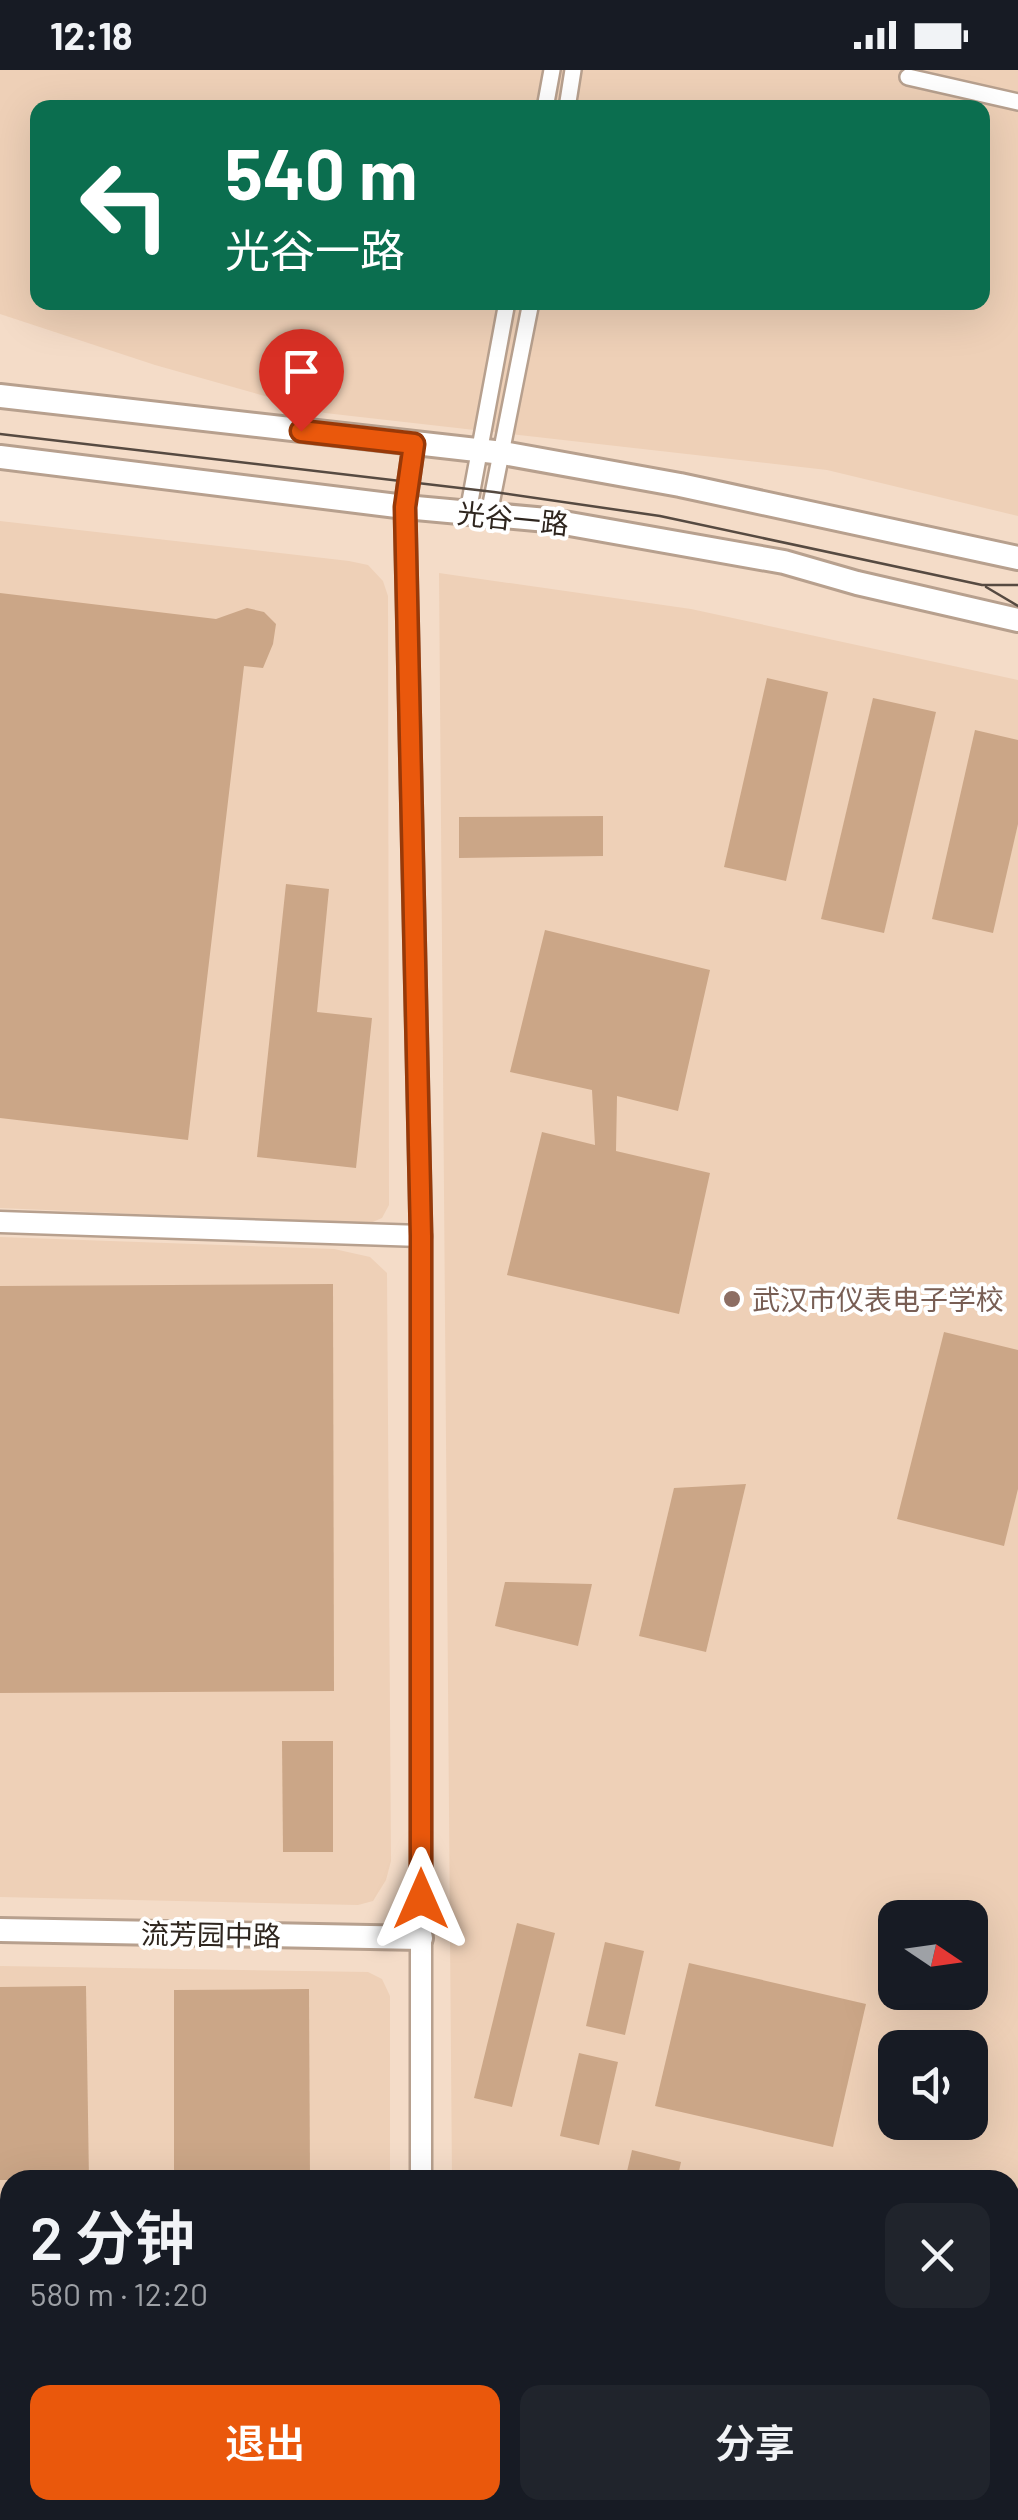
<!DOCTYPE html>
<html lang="zh">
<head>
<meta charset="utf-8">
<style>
	:root { --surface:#171b24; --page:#20242c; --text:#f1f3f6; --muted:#9ea1a6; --accent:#ea580c }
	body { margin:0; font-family:Barlow,"Noto Sans SC",sans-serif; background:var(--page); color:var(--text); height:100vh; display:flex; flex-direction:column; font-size:38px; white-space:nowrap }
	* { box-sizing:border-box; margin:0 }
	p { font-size:32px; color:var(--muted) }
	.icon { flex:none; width:55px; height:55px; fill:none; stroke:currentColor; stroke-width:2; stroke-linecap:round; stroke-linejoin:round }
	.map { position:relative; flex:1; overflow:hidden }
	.sheet { position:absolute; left:0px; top:2100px; width:1020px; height:350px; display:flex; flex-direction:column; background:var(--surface); border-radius:30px 30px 0 0; box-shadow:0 10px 40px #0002 }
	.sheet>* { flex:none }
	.guide { position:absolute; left:30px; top:30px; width:960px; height:210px; border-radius:20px; box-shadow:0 10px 40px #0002; background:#0b6e4f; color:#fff; overflow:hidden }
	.needle { width:65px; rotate:103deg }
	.controls { position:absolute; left:878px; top:1830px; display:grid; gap:20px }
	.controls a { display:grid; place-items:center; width:110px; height:110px; border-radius:20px; background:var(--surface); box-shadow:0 10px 40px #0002; font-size:50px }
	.pin { position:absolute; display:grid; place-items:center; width:85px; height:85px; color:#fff; margin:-102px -42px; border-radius:50% 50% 50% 0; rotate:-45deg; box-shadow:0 0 10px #0007 }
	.pin .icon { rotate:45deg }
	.me { position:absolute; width:110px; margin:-55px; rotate:0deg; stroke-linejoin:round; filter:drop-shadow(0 0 8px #0008) }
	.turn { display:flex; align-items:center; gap:35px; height:210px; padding:0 30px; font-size:45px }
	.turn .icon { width:130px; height:130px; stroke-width:2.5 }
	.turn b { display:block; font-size:70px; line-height:85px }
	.round { display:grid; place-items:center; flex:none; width:105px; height:105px; border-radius:20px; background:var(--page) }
	.head { display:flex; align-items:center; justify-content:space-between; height:170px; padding:0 30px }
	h1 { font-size:60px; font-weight:600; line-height:75px }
	.button { display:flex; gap:20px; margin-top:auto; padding:20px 30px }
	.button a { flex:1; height:115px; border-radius:20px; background:var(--accent); color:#fff; font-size:40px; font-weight:600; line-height:115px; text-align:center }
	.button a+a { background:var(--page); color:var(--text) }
	.status { display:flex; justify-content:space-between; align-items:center; height:70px; padding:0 50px; background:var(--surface); direction:ltr }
	.status svg { height:28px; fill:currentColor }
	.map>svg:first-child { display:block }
</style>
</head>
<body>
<div class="status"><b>12:18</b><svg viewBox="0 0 49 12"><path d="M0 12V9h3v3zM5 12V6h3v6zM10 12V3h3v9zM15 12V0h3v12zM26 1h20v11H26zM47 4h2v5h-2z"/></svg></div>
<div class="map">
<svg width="1018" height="2450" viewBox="0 0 1018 2450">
	<rect width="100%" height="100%" fill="#f4dcc8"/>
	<g fill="#eed0b7" fill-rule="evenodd">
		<path d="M0 0H1018V446L827 400 325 343 155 295 0 244ZM38 38H982V232H38Z"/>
		<polygon points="0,451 349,491 368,495 383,511 388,526 389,1135 382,1148 368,1154 0,1138"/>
		<path d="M439 503 691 539 1018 610V2164L1010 2165V2110H452ZM895 1848H970V1922H895ZM895 1978H970V2052H895Z"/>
		<polygon points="0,1167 334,1179 370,1187 387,1203 391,1791 386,1810 373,1831 358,1835 0,1827"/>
		<polygon points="0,1896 368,1902 382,1909 390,1926 390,2110 10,2110 10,2440 391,2440 391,2450 0,2450"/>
		<polygon points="455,2440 870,2440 868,2450 455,2450"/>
	</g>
	<g fill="#cba687">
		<polygon points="0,523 216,549 247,538 264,542 276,554 273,574 263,598 244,596 188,1070 0,1048"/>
		<polygon points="767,608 828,622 786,811 724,797"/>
		<polygon points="873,628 936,642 884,863 821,849"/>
		<polygon points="975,660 1018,670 1018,754 993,863 932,849"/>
		<polygon points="603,746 603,786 459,788 459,747"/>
		<polygon points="286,814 329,819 317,942 372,948 356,1098 257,1087"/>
		<polygon points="545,860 710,900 678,1041 617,1026 616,1081 710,1103 679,1244 507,1205 542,1062 595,1075 592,1020 510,1002"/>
		<polygon points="333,1214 334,1621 0,1623 0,1216"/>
		<polygon points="944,1262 1018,1280 1018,1419 1004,1476 897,1449"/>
		<polygon points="746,1414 706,1582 639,1566 674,1418"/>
		<polygon points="505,1512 592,1514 578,1576 495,1556"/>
		<polygon points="282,1671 333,1671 333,1782 283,1782"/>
		<polygon points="517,1853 555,1863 512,2037 474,2028"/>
		<polygon points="605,1872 644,1881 625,1965 586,1956"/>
		<polygon points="689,1893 866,1934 833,2077 655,2036"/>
		<polygon points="86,1916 89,2110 0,2110 0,1917"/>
		<polygon points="309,1919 310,2110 174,2110 174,1920"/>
		<polygon points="579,1983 618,1992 599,2075 560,2066"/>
		<polygon points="632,2080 681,2092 677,2110 625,2110"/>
	</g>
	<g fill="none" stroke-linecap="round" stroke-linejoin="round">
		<defs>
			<g id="minor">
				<polyline points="908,7 1018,32"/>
				<polyline points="545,38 552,0"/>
				<polyline points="567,38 573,0"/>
				<polyline points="468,442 507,232"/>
				<polyline points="489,444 531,232"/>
			</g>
			<g id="tertiary">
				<polyline points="414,374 405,437 421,1166 421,2110"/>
				<polyline points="0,1152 421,1166"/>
				<polyline points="419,2450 419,2440"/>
			</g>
			<g id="secondary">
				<polyline points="0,326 503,383 680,415 1018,488"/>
				<polyline points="0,387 405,437 547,450 784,492 857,513 1018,550"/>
				<polyline points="0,1860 421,1868"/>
			</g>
		</defs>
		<use href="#minor" stroke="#b7a08e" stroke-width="20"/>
		<use href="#tertiary" stroke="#b7a08e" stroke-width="25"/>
		<use href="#secondary" stroke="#b7a08e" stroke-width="28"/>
		<use href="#minor" stroke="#fff" stroke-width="15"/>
		<use href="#tertiary" stroke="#fff" stroke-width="20"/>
		<use href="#secondary" stroke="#fff" stroke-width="22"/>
		<g stroke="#564a41" stroke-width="2.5">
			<polyline points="0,364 494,422 660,446 982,515 1018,515"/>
			<polyline points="986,517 1018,536"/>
		</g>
	</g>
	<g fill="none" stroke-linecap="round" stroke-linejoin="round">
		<defs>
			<polyline id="route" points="301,361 414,374 405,437 421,1166 421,1829"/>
		</defs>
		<use href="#route" stroke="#983908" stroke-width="25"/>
		<use href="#route" stroke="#ea580c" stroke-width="18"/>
	</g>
	<circle fill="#8d6e63" stroke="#fff" stroke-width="4" cx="732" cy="1229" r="10"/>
	<g text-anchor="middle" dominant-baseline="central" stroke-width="8" stroke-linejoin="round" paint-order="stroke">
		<g font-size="28" fill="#2e251e" stroke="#fff">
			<text transform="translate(513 448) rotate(6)">光谷一路</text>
			<text transform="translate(211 1864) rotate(1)">流芳园中路</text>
		</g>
		<g font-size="28" fill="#785e54" stroke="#fff" text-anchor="start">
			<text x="752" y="1229">武汉市仪表电子学校</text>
		</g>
	</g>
</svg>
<div class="controls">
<a><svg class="needle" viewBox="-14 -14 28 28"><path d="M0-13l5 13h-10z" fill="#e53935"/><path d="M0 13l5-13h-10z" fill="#9ea1a6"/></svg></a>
<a><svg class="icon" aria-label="sound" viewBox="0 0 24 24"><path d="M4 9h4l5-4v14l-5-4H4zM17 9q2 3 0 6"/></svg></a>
</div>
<div class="pin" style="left:301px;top:361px;background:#d93025"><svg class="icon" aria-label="arrive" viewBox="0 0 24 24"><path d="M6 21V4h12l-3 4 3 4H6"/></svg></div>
<svg class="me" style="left:421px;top:1829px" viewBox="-20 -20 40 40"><path d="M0-17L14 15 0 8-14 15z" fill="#ea580c" stroke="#fff" stroke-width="4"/></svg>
<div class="guide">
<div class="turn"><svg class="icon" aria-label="left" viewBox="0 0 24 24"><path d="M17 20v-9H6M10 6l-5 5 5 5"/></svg><div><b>540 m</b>光谷一路</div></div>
</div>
<section class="sheet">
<div class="head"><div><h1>2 分钟</h1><p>580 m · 12:20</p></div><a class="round"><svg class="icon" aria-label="close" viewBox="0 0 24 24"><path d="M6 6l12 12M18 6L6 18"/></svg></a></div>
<div class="button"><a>退出</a><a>分享</a></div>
</section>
</div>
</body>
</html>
